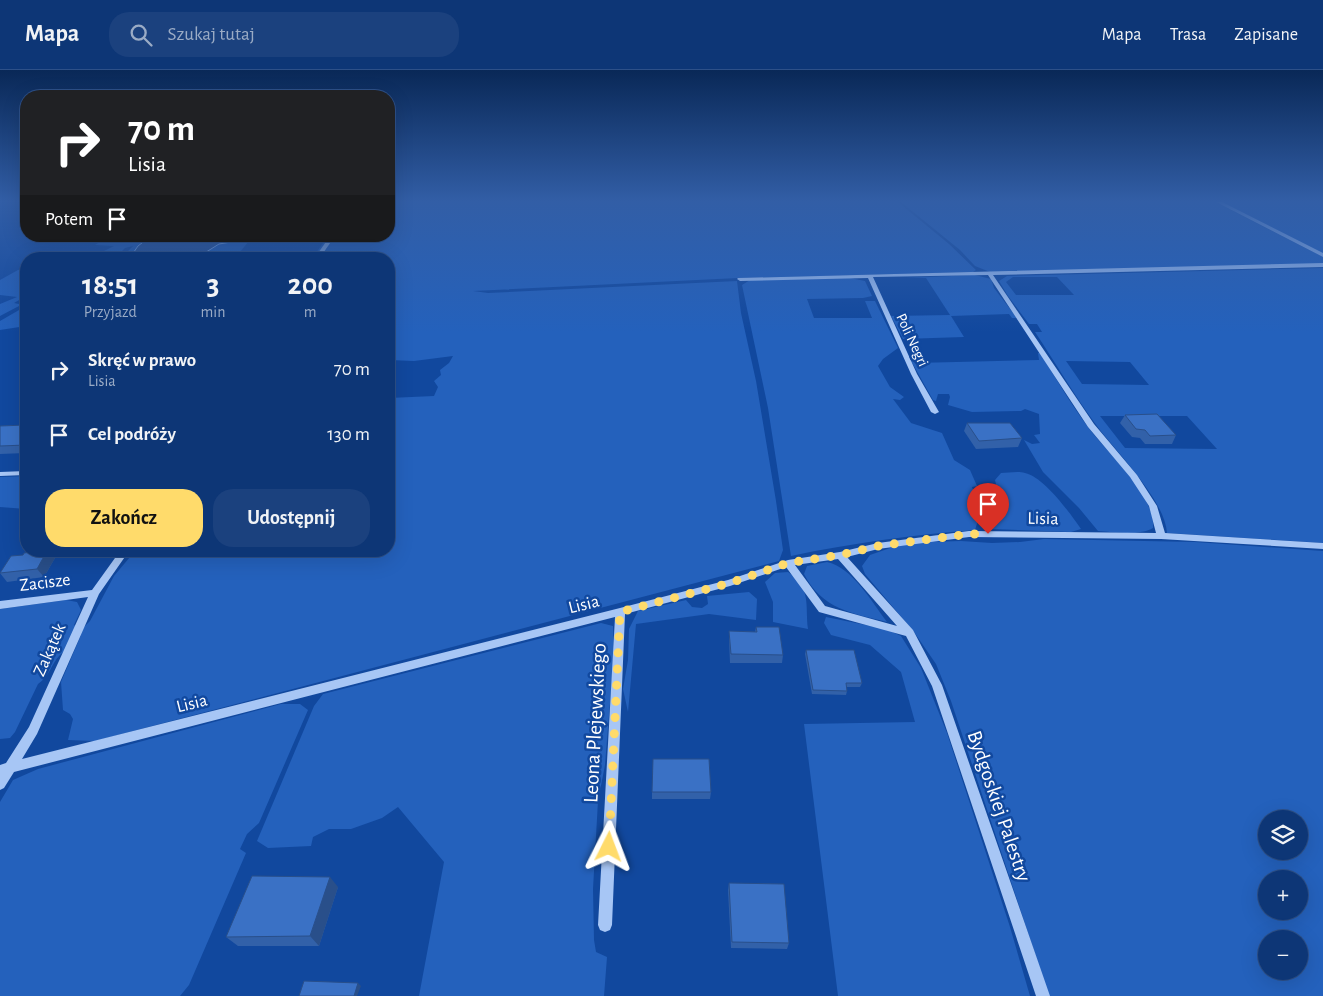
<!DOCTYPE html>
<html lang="pl">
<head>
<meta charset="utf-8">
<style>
	:root { --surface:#0d3676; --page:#1b417e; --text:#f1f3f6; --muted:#9aabc5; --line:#2d5088; --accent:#ffdb6b }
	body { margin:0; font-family:"Alegreya Sans",sans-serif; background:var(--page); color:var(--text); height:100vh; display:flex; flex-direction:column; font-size:19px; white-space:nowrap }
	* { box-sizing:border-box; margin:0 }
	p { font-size:16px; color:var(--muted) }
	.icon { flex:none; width:28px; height:28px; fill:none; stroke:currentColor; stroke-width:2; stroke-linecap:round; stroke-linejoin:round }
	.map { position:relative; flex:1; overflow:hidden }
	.side { position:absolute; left:20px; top:182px; width:375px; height:305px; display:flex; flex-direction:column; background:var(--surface); border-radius:20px; box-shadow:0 5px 20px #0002,0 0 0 1px var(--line) }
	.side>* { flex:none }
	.banner { position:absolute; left:20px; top:20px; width:375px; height:152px; border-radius:20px; box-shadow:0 5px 20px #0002,0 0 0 1px var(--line); background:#202124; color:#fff; overflow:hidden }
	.tools { position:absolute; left:1258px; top:740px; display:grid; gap:10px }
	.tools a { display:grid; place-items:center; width:50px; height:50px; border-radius:50%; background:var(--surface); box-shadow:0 5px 20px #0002,0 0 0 1px var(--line); font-size:25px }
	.pin { position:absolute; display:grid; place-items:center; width:42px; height:42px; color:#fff; margin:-51px -21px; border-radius:50% 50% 50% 0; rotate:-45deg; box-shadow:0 0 5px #0007 }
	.pin .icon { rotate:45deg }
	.me { position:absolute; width:55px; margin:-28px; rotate:3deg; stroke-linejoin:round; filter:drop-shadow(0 0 4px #0008) }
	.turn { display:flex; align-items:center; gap:18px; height:105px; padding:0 25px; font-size:22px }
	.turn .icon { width:65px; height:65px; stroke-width:2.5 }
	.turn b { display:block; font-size:35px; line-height:42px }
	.then { display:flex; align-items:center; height:48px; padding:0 25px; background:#0003; gap:10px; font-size:19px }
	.eta { display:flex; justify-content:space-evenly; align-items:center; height:85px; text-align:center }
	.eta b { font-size:30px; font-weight:700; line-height:35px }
	.primary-button { display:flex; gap:10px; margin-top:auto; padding:10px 25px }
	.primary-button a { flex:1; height:58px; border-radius:20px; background:var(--accent); color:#111; font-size:20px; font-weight:700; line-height:58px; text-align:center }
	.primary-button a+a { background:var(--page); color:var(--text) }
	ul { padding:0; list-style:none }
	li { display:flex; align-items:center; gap:15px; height:65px; padding:0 25px }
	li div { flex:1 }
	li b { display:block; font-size:19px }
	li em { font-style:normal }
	header { display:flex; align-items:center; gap:30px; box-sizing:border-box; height:70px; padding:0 25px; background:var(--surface); border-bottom:1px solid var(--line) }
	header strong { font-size:24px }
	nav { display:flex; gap:28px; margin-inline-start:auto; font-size:18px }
	.search { width:350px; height:45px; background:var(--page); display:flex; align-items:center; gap:12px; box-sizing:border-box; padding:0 18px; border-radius:20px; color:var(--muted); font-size:19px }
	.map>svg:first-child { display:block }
</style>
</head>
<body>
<header>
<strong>Mapa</strong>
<div class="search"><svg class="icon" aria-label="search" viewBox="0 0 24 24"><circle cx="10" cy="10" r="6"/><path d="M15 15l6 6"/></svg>Szukaj tutaj</div>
<nav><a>Mapa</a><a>Trasa</a><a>Zapisane</a></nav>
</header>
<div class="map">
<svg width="1323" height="926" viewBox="0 0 1323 926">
	<rect width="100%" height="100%" fill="#11489e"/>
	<g fill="#2461bc" fill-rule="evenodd">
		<path d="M389 132H898L949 174 976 200 973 202 738 208 473 221 488 223 737 211 741 243 756 311 776 431 783 480 779 491 95 671 68 670 73 649 70 644 63 640 61 612 81 565C74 573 67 578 60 585 51 594 50 606 38 614L15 662 10 668 0 669V539L66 530 77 532 81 540 74 555 82 559 90 551 114 506 135 481H389V328L434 326 438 317 434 311 441 305 440 300 449 293 453 286 414 291 389 290V189H323L326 186 316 183 328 166H389Z"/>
		<polygon points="901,132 1215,132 1323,187 1323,194 990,202 975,196 960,180"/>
		<polygon points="1220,132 1323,132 1323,184"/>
		<polygon points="90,166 95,166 91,170 104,170 109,166 151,166 138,176 129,189 124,189 127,182 133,176 125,178 120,183 120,186 113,189 88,189 114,176 95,175 100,172 81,171"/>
		<path d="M243 166H253L240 182 257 181C250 192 236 189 224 189L225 187 195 189 219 174 237 171Z"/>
		<path d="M1323 198V473L1167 463C1165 429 1114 380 1094 352 1073 323 1055 292 1035 262H1042L1037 254H1029L1008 226 999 211 1007 206ZM1013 207H1057L1074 225H1016L1006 212ZM1066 291 1130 292 1149 315 1082 314ZM1100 346H1187L1217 379 1125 378Z"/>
		<polygon points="26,199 26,226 14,233 19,234 19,236 0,246 0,234 17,227 0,225 0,210 18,200"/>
		<polygon points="975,205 991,209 994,218 1017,248 1012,248 1009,244 951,246 964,267 903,269 891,246 950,245 926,208 906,208"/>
		<path d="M850 208 865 211 872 226 863 228 807 229 814 248H872L865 231H875L898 278 883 289 878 296 890 317 904 327 900 330 893 329 911 353 942 363 954 390 970 400 977 416 972 417 981 441 975 460C912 465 852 473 791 486L768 338 742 215 750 210Z"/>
		<polygon points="26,236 26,256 0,260 0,251"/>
		<path d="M1038 283H1040C1056 308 1070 333 1088 357 1106 382 1156 425 1153 458 1141 466 1112 462 1098 461L1079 438 1043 402 1024 370 1032 374 1040 373 1034 365 1040 364 1039 344 1025 339 1021 341 972 342 948 335 950 327 949 324H938L936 331 933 330 910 289 913 288 915 293 1039 290Z"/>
		<path d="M1001 403C1008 403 1018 401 1025 403 1044 407 1070 443 1081 459L1071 462 992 459C1007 437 1001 435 995 410Z"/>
		<polygon points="26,406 26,439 0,437 0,407"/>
		<path d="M1044 469 1195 472 1323 481V926H1049L951 631 936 594 914 562 865 504 862 496 870 485 893 477 928 472 961 471 992 473 1020 472ZM1266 749H1299V781H1266ZM1266 809H1299V841H1266ZM1266 869H1299V901H1266Z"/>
		<path d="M827 492C852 497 872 532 887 552 851 543 822 539 804 504L807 496Z"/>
		<path d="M788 502C812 518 805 536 808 559L773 552V532L765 512 775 503Z"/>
		<polygon points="749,522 757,529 756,550 709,544 636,554 628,642 623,619 628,590 629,559 638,541 686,530 692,537 702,538 708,534 707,526"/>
		<polygon points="826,547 886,559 901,566 921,598 947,663 1010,857 1030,926 838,926 804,654 915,652 901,602 870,575 831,565 824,553"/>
		<polygon points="601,553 613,556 614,584 605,695 598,731 593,819 594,870 596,882 607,887 604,926 419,926 444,792 398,737 382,748 351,759 329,759 313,767 311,776 268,778 257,771 314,636 323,624"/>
		<polygon points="281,634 300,634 308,640 259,753 247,764 240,779 246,783 189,915 180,926 0,926 0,732 13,710 38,699"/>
	</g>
	<polygon fill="#295090" stroke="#99c0f8" points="151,166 243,166 237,171 219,174 195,189 129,189 138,176"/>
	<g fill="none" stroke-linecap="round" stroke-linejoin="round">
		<g fill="#a7c6f5" fill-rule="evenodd">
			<polygon points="1216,132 1222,132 1323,183 1323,187"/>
			<polygon points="330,166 335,166 319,189 314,189"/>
			<path d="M1323 193V197L993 205 1094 354 1137 405 1157 436 1165 463 1323 473V479L1161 469 969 467 878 479 847 487 913 560 942 615 1050 926H1036L932 616 906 566 819 542 786 497 730 516 625 544 612 855 610 860 605 862 600 860 598 855 615 547 14 702 4 718 0 720V695L6 693 29 657 88 527 0 539V531L92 520 120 481H129L99 524 37 664 22 689 620 538 728 510 788 490 840 482 878 473 969 461 1156 463 1149 436 1130 407 1088 357 988 205 873 207 917 304 939 342 935 344 931 342 911 304 868 208 740 211 737 209 738 208ZM838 489 897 556 825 536 795 495Z"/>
			<polygon points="26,401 26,405 0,406 0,402"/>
		</g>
	</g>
	<g fill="#3261a9">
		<polygon points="1125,345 1176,365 1172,374 1145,374 1140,368 1132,367 1120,353"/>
		<polygon points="967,353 1022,368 1018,377 976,379 964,361"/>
		<polygon points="26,355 26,383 0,384 0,356"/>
		<polygon points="39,481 49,481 55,488 44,507 7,512 0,503 23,485"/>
		<polygon points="756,557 783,585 782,593 730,593 729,570 729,561 755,562"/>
		<polygon points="806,580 862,613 860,617 846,617 847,621 846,625 812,624 805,584"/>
		<polygon points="652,722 711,722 710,729 652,729"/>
		<polygon points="729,813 789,873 787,879 731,878 728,820"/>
		<polygon points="338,817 319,876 238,876 226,867"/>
	</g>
	<g fill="#294f8a">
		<polygon points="47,481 49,481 55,488 44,507 37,499"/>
		<polygon points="330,807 338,817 319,876 310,866"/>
		<polygon points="358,913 361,916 357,926 354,926"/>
	</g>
	<g fill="#3a71c5" stroke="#294f8a">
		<polygon points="1157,344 1176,365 1150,366 1145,360 1136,359 1125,345"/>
		<polygon points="967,353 1010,353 1022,368 979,371"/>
		<polygon points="26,355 26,375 0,376 0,356"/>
		<polygon points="39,481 47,481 37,499 0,503 11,486 23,485 24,483"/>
		<polygon points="756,557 779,557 783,585 731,584 729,561 757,562"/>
		<polygon points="806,580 854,580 862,613 846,613 847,621 813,620"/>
		<polygon points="653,689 709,689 711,722 652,722"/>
		<polygon points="252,806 330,807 310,866 226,867"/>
		<polygon points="729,813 784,814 789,873 732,872"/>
		<polygon points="304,911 358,913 354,926 299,926"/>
	</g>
	<linearGradient id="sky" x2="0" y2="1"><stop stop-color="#092857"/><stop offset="0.5" stop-color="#325ea6"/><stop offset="1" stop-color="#325ea6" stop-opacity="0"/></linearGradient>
	<rect width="1323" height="262" fill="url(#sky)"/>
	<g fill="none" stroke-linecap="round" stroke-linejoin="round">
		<polyline stroke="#ffdb6b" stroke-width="9" stroke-dasharray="0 16.2" points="609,777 620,542 730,513 788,493 840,485 878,476 969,464 988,464"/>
	</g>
	<g text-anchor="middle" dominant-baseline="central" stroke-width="5" stroke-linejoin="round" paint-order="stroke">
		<g font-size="15" fill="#fff" stroke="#11489e">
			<text transform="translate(912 270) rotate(65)">Poli Negri</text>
		</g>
		<g font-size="18" fill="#fff" stroke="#11489e">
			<text transform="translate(1043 449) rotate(1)">Lisia</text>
			<text transform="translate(45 513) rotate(-7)">Zacisze</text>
			<text transform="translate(584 535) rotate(-14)">Lisia</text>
			<text transform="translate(50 580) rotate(-66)">Zakątek</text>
			<text transform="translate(192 634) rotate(-14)">Lisia</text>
		</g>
		<g font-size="21" fill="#fff" stroke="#11489e">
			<text transform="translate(595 653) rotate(-87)">Leona Plejewskiego</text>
			<text transform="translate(999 736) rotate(71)">Bydgoskiej Palestry</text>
		</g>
	</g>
</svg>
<div class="tools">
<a><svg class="icon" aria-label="layers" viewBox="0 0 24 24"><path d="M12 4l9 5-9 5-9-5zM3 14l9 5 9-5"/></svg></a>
<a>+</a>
<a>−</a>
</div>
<div class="pin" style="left:988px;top:464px;background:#d93025"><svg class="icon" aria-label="arrive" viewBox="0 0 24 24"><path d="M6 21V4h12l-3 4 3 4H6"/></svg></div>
<svg class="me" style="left:609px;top:777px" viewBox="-20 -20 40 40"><path d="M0-17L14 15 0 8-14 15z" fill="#ffdb6b" stroke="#fff" stroke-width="4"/></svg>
<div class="banner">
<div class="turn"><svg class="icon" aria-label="right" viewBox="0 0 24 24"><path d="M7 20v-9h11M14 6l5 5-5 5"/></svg><div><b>70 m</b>Lisia</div></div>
<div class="then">Potem<svg class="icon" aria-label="arrive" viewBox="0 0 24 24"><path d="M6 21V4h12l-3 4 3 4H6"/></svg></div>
</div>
<section class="side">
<div class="eta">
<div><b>18:51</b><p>Przyjazd</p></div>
<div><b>3</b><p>min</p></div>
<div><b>200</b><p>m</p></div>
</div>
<ul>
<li><svg class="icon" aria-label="right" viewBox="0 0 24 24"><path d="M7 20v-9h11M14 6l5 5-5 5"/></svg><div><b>Skręć w prawo</b><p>Lisia</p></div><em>70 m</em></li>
<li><svg class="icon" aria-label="arrive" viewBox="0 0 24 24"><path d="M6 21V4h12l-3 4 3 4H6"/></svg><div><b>Cel podróży</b></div><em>130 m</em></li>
</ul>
<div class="primary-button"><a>Zakończ</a><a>Udostępnij</a></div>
</section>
</div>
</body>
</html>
